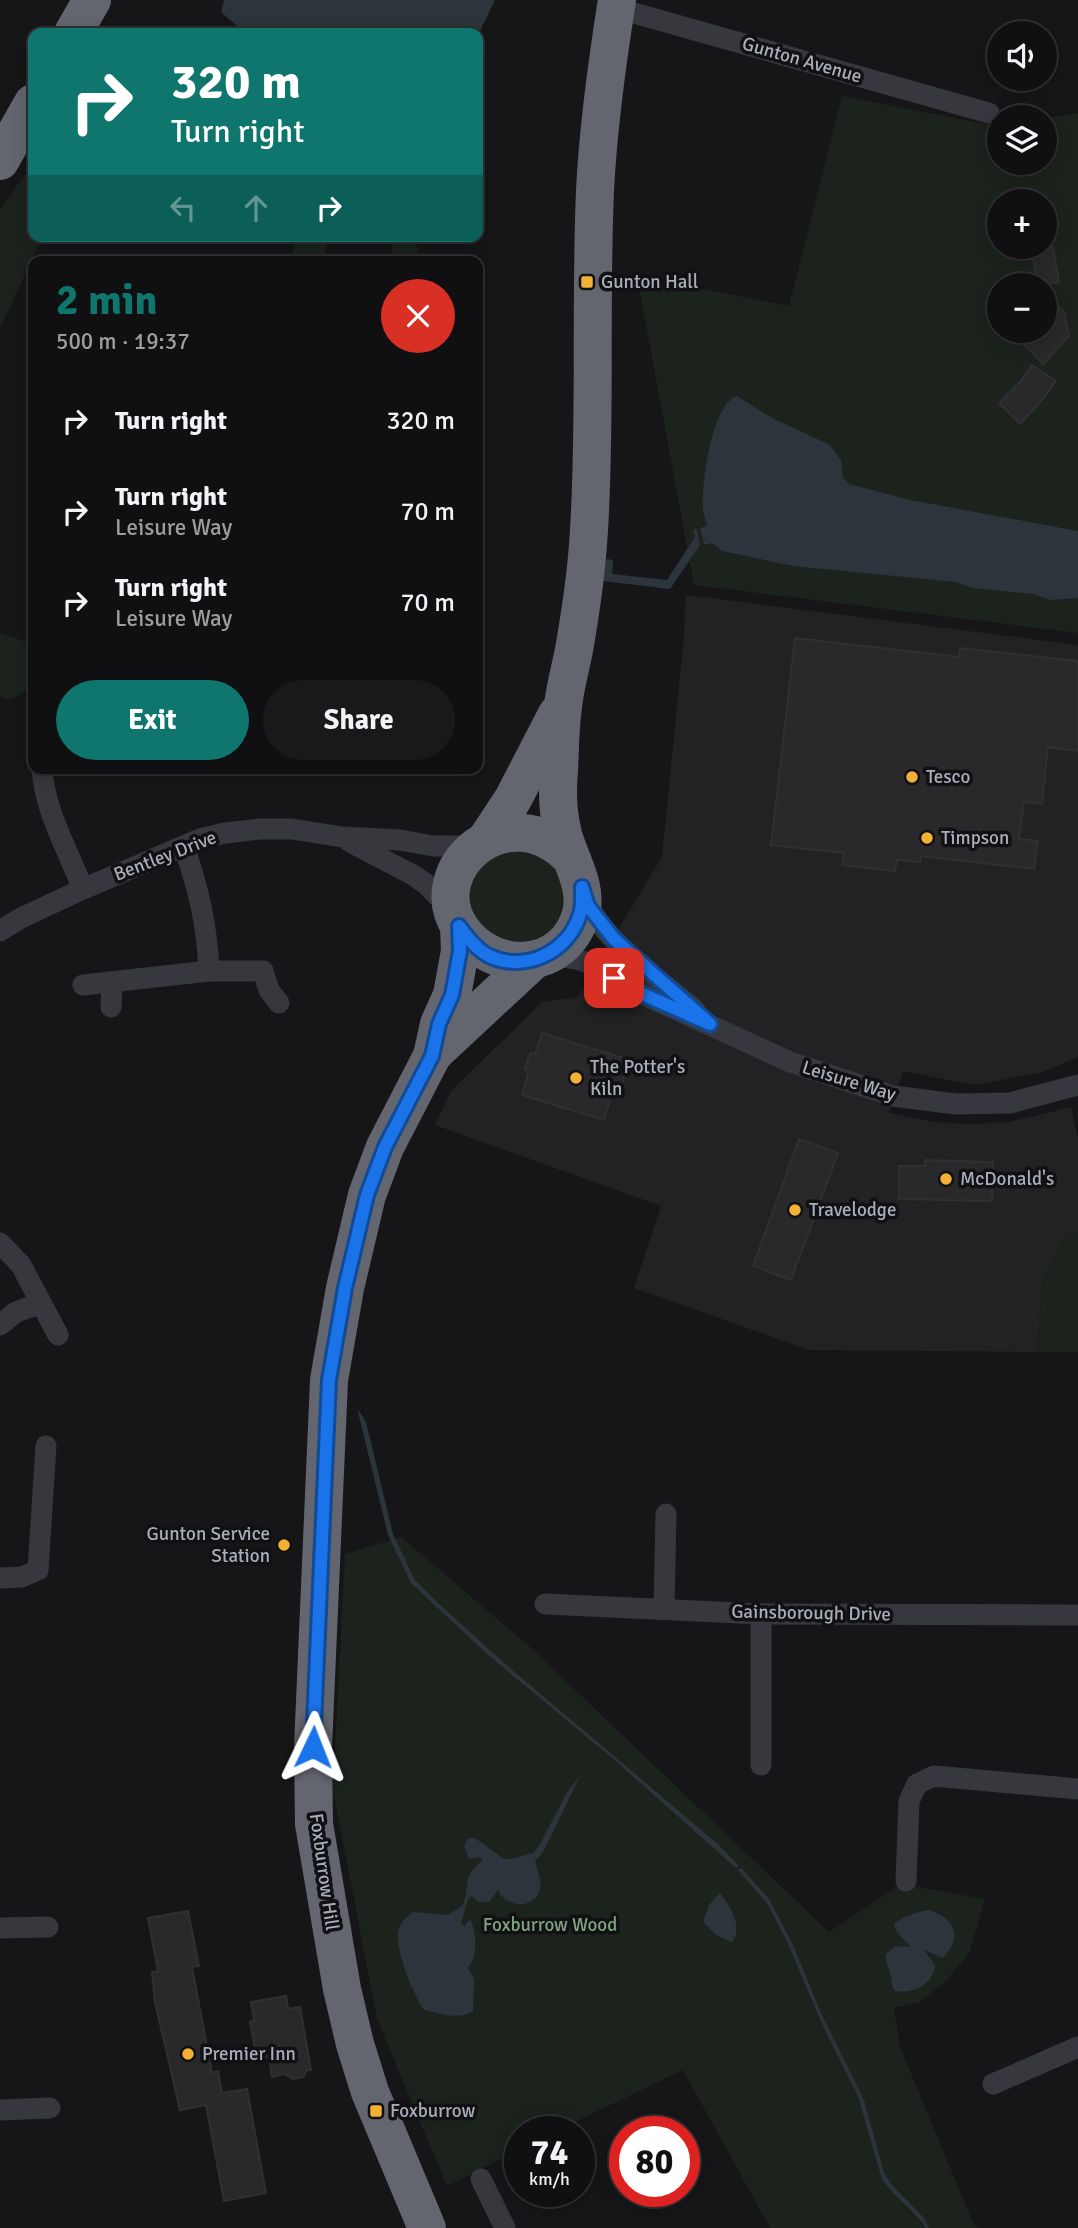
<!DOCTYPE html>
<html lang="en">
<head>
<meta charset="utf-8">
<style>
	:root { --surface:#101012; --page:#19191b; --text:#f1f3f6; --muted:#9c9d9f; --line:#303032; --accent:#0f766e }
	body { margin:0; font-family:Signika,sans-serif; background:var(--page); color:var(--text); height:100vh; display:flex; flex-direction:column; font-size:26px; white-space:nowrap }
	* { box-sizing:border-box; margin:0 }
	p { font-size:23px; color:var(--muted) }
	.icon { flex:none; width:38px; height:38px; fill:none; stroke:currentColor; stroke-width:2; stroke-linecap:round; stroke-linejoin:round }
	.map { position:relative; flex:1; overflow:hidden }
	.drawer { position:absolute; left:28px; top:256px; width:455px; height:518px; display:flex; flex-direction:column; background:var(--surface); border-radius:14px; box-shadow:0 4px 18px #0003,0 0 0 2px var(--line) }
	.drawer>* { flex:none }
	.guide { position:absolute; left:28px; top:28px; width:455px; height:214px; border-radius:14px; box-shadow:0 4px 18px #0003,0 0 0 2px var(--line); background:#0f766e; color:#fff; overflow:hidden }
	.buttons { position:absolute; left:987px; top:21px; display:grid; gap:14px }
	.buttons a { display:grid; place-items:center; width:70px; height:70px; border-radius:50%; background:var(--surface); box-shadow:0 4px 18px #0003,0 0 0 2px var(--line); font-size:35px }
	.speed { position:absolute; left:504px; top:2116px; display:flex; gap:14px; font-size:35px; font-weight:700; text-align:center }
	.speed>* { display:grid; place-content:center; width:91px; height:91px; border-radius:50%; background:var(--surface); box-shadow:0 4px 18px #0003,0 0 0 2px var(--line); line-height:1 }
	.speed small { font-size:18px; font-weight:400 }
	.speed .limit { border:10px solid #d22; background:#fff; color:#111 }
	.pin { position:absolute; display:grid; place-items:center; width:60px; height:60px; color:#fff; margin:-30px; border-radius:14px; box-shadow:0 4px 10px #0006 }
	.me { position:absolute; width:77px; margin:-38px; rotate:2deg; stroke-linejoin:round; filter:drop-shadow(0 0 5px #0008) }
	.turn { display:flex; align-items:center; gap:24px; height:147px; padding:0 28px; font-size:32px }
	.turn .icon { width:91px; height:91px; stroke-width:2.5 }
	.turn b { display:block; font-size:49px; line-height:60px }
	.lanes { display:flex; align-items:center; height:66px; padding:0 28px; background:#0003; justify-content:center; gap:35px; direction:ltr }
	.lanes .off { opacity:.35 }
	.round { display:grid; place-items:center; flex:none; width:74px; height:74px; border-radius:37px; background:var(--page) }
	.head { display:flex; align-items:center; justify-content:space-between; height:119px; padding:0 28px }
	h1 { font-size:42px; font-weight:700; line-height:52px; color:var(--accent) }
	.primary-button { display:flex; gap:14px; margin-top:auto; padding:14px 28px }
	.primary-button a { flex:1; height:80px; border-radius:42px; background:var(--accent); color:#fff; font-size:28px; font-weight:700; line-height:80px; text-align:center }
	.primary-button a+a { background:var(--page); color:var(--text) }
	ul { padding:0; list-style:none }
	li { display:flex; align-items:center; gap:21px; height:91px; padding:0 28px }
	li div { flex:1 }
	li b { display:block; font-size:26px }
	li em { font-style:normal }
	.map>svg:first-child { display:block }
</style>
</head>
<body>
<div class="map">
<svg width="1078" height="2228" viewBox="0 0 1078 2228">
	<rect width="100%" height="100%" fill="#161618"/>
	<polygon fill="#222225" points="686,595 1078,645 1078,1057 1040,1073 972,1085 903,1071 889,1113 939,1123 975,1124 1009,1122 1071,1107 1078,1138 1078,1234 1065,1233 1042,1284 1037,1352 809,1350 634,1288 661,1206 435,1125 451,1091 542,1002 578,997 662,857 684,636"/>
	<g fill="#1c231d" fill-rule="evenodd">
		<path d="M842 96 990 125 999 124V163H1045V118L1078 113V633L694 585 637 276 789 306ZM999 201H1045V247H999ZM999 285H1045V331H999Z"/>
		<polygon points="33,163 33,236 43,236 0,328 0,210"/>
		<polygon points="297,236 328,236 323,261 290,261"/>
		<polygon points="384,236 413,236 418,249 418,261 392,261 392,242"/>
		<polygon points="0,633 33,644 33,686 11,700 0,696"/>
		<path d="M525 848C535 854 549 860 557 869 564 876 564 890 564 900 560 964 459 949 470 889 476 856 497 855 525 848Z"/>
		<polygon points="1065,1233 1078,1234 1078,1352 1037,1352 1042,1284"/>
		<polygon points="401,1537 529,1646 829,1932 901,1884 985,1899 969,1953 947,1980 920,2002 894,2008 900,2047 974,2225 980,2228 770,2228 683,2070 556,2131 520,2132 520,2149 447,2186 377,2019 333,1790 345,1554"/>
	</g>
	<g fill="#2c353c">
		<polygon points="224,0 495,0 478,35 478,33 245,33 221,12"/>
		<path d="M737 396 772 418 830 445 841 460 843 477 849 484 910 500 1078 531V598L1051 600 1033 594 973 588 956 582 793 566 722 551 712 543 704 545 700 528 707 526C706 521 704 515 703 510 701 486 712 403 737 396Z"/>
		<polygon points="697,529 700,545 670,589 603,581 606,559 613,560 612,574 667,580 695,537 693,530"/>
		<polygon points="359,1411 366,1422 393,1534 415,1580 440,1605 511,1669 719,1845 739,1866 736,1868 617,1762 487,1654 411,1583 388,1535 358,1412"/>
		<path d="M580 1776 543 1852 535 1861C537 1870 542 1880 540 1889 536 1909 506 1909 498 1890L489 1902H478L472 1896 468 1899 461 1923 464 1926 470 1919C477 1933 478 1955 468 1968L474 1979 473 2011C459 2021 439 2013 424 2010 413 1993 397 1955 398 1934 399 1923 405 1918 413 1912L448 1915 463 1905C471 1882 461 1878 483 1860L480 1857 469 1859 464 1846 468 1838H475L504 1859H512L533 1853 540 1844 566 1794Z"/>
		<path d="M741 1868 769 1899 793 1945 820 2011 864 2100 884 2173 891 2184 924 2218 929 2228H926C914 2209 894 2198 882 2179L858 2096 823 2026 786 1939 766 1902 738 1870Z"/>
		<path d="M720 1893C729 1905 744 1927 732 1942L716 1935 703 1922 709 1905Z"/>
		<path d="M929 1910C955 1918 963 1938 943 1958L924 1950 935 1965C933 1985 913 1994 895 1991 890 1985 893 1982 891 1975 889 1966 885 1963 886 1954L895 1946 911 1947 896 1931 894 1924C903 1916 917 1912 929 1910Z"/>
	</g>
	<g fill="#29292c" stroke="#303034" stroke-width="2">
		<polygon points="1031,247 1053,247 1059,282 1038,285"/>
		<polygon points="1056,305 1064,311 1069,336 1043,364 1023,343 1035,331 1045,331 1045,321"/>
		<polygon points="1032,365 1056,381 1043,399 1020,424 999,403 1020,382"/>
		<polygon points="795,638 959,657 960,648 1078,661 1078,751 1048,747 1042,804 1024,802 1019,839 1038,841 1034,869 921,856 920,862 897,860 895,871 842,865 844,853 771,845"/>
		<polygon points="542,1033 623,1058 620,1068 626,1070 621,1087 615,1085 604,1120 522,1095 529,1070 525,1069 530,1053 535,1054"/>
		<polygon points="799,1139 838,1153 791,1280 753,1266"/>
		<polygon points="925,1160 993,1162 992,1201 899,1199 899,1166 925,1166"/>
		<polygon points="188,1911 199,1966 192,1967 212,2073 218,2071 222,2093 247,2089 266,2193 224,2201 206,2105 180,2110 155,2002 152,1972 158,1971 148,1918"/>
		<polygon points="286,1996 288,2009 300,2007 311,2070 307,2070 303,2077 293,2079 284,2074 272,2077 269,2057 257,2060 250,2022 254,2021 251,2002"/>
	</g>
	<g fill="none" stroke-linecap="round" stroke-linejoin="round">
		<g stroke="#37383d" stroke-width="21">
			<polyline points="616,8 989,113"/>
			<path d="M42 768C44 810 68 850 83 889"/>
			<polyline points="350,842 413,875 426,884 452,911"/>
			<path d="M184 847C199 890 207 925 209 971"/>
			<path d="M585 896C597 937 663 982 695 1010"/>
			<polyline points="0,931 21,918 83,889 200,839 225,833 260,829 292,829 342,837 400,840 433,846 476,846"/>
			<polyline points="549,955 577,959 598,967 631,989 790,1062 893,1096 956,1104 1010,1103 1078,1085"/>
			<polyline points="83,985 209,971 263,971 269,990 279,1003"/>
			<polyline points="111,1007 112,982"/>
			<polyline points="0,1243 21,1265 58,1335"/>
			<polyline points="0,1325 16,1312 41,1303"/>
			<polyline points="0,1578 22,1577 38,1570 46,1446"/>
			<polyline points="545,1604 761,1614 1078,1615"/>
			<polyline points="664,1609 666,1514"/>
			<polyline points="761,1614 761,1765"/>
			<polyline points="906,1881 909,1801 917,1784 934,1776 1078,1789"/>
			<polyline points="0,1928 48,1927"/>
			<polyline points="993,2084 1078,2047"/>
			<polyline points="0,2110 50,2108"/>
			<polyline points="481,2179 505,2228"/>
		</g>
		<g stroke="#63666e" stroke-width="38">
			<polyline points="73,33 92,0"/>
			<polyline points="0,161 33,103"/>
			<polyline points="486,840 513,799 557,714"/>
			<path d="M571 858C508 792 420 869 461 929 493 975 565 972 581 914 588 885 570 861 563 834 558 814 557 792 559 771 560 750 560 728 563 707 565 684 573 661 576 638 582 603 587 566 589 530 596 417 590 304 595 191 598 127 607 63 617 0"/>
			<polyline points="433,1054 534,960"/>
			<polyline points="427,2228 370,2092 355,2044 342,1989 314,1824 313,1747 329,1380 345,1288 367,1195 385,1147 432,1056 439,1024 452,995 460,951 459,926"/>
		</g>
	</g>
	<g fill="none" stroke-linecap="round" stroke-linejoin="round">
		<defs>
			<path id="route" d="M313 1747 329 1380 345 1288 367 1195 385 1147 432 1056 439 1024 452 995 460 951 459 926C468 938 476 949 489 956 525 973 569 952 580 914 583 906 582 896 582 887L588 906 614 939 710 1024 631 989 614 978"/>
		</defs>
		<use href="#route" stroke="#114b97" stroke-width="18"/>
		<use href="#route" stroke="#1a73e8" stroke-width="12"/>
	</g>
	<g fill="#f2b134" stroke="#111113" stroke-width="2.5">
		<rect x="580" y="275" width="14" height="14" rx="3.5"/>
		<circle cx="912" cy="777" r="7"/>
		<circle cx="927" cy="838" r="7"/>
		<circle cx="576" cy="1078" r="7"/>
		<circle cx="946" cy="1179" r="7"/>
		<circle cx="795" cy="1210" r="7"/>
		<circle cx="284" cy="1545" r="7"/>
		<circle cx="188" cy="2054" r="7"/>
		<rect x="369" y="2104" width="14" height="14" rx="3.5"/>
	</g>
	<g text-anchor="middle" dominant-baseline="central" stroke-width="7" stroke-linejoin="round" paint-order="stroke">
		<g font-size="19" fill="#a8adb8" stroke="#111113">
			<text transform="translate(802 60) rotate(16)">Gunton Avenue</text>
			<text transform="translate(165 856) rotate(-21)">Bentley Drive</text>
			<text transform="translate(849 1081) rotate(17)">Leisure Way</text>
			<text transform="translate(811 1613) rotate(1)">Gainsborough Drive</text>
			<text transform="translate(324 1872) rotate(82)">Foxburrow Hill</text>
		</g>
		<g font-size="19" fill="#a8adb8" stroke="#111113" text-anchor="start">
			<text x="601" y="282">Gunton Hall</text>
			<text x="926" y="777">Tesco</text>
			<text x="941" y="838">Timpson</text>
			<text x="590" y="1067">The Potter's<tspan x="590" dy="22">Kiln</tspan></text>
			<text x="960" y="1179">McDonald's</text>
			<text x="809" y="1210">Travelodge</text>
			<text x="270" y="1534" text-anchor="end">Gunton Service<tspan x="270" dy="22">Station</tspan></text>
			<text x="202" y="2054">Premier Inn</text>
			<text x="390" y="2111">Foxburrow</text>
		</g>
		<g font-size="19" fill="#7fa381" stroke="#111113">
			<text x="550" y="1925">Foxburrow Wood</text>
		</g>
	</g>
</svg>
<div class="buttons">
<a><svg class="icon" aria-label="sound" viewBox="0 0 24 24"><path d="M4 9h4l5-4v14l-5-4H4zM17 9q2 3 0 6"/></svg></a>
<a><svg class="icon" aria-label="layers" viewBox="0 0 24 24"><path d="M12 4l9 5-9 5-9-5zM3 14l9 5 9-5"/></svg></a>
<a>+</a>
<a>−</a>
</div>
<div class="speed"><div>74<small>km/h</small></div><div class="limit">80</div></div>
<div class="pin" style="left:614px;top:978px;background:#d93025"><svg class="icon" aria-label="arrive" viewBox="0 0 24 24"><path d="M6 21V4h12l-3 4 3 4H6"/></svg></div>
<svg class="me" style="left:313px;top:1747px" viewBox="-20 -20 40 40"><path d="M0-17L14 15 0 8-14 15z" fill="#1a73e8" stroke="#fff" stroke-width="4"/></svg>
<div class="guide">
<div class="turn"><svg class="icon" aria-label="right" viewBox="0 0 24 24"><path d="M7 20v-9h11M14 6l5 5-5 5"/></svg><div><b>320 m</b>Turn right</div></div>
<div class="lanes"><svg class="icon off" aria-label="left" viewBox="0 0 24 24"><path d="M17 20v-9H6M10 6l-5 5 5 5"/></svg><svg class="icon off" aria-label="ahead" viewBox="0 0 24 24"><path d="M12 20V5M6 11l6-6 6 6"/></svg><svg class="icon" aria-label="right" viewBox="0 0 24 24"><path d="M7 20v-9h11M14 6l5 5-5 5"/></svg></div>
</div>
<section class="drawer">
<div class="head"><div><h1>2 min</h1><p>500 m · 19:37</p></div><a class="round" style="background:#d93025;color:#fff"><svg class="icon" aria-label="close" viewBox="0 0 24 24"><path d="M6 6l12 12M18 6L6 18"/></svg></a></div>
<ul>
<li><svg class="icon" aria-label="right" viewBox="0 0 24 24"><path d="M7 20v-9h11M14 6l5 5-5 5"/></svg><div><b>Turn right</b></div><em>320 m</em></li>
<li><svg class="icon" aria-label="right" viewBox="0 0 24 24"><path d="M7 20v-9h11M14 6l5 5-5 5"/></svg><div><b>Turn right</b><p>Leisure Way</p></div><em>70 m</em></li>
<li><svg class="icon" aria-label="right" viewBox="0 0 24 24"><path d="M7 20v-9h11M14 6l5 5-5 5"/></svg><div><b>Turn right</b><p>Leisure Way</p></div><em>70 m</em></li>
</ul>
<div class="primary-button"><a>Exit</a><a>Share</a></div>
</section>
</div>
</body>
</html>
